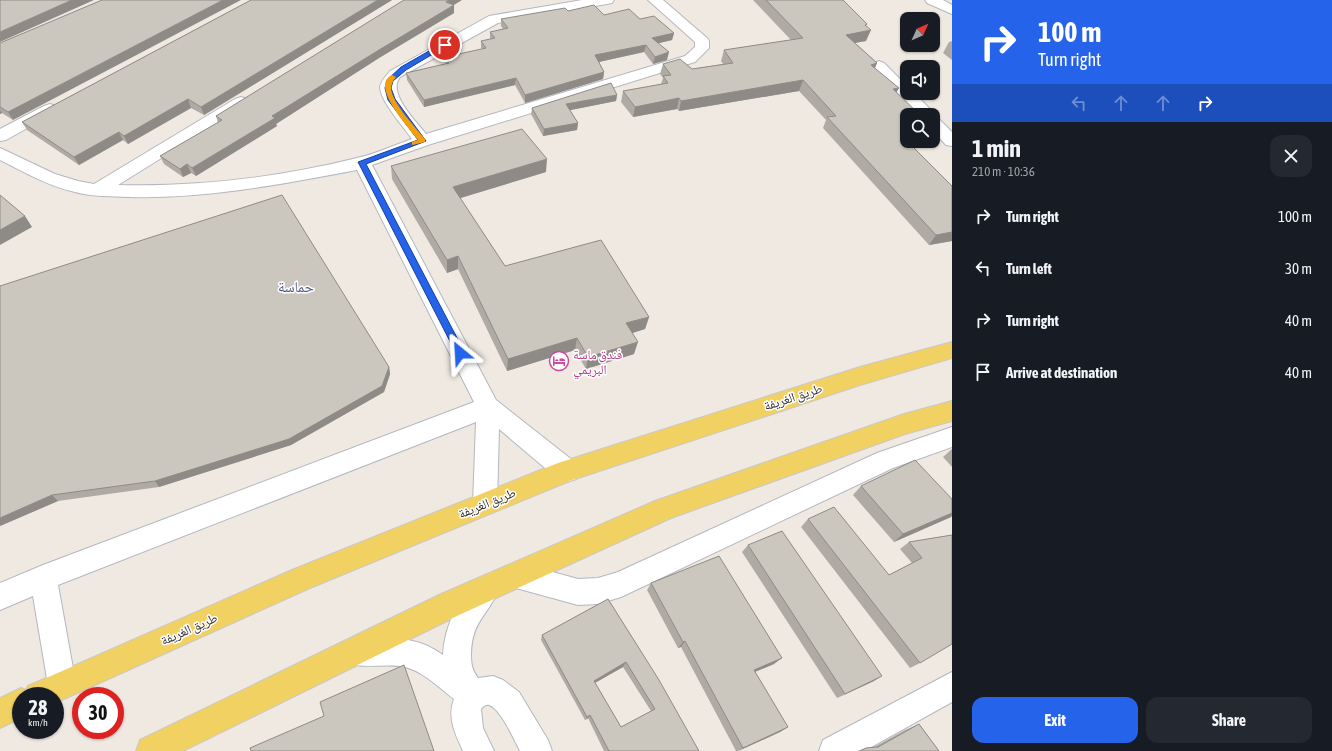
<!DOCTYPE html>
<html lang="en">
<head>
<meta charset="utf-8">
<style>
	:root { --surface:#171b24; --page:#242831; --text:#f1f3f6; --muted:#9ea1a6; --accent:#2563eb }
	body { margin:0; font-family:"Asap Condensed","Noto Naskh Arabic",sans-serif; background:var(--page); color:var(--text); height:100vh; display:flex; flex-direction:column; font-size:15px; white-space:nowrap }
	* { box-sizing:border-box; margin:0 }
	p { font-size:13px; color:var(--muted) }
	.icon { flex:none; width:22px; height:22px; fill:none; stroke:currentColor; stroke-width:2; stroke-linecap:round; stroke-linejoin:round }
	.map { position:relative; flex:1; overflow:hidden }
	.sheet { display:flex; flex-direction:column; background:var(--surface); width:380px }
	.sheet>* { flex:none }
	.guide { background:#2563eb; color:#fff; overflow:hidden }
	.needle { width:26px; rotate:45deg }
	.buttons { position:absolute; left:900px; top:12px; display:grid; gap:8px }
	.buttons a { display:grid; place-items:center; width:40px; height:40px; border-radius:8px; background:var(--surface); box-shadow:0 1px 3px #0004; font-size:20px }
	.speed { position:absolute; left:12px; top:687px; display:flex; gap:8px; font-size:20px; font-weight:700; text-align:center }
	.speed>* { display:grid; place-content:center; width:52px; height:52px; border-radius:50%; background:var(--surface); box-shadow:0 1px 3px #0004; line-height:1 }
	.speed small { font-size:10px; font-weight:400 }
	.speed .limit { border:6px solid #d22; background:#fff; color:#111 }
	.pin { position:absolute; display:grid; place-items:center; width:34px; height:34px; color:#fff; margin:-17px; border:2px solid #fff; border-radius:50%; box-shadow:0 1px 4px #0007 }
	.me { position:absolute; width:44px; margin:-22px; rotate:333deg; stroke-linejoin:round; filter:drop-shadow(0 0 3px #0008) }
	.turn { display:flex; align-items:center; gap:14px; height:84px; padding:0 20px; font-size:18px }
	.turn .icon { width:52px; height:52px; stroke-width:2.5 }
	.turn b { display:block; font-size:28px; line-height:34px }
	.lanes { display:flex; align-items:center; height:38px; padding:0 20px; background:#0003; justify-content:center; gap:20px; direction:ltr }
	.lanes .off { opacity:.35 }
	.round { display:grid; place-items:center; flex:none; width:42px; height:42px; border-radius:12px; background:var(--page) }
	.overview { display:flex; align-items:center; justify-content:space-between; height:68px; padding:0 20px }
	h1 { font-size:24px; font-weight:700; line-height:30px }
	.cta { display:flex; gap:8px; margin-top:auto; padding:8px 20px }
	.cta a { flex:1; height:46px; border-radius:12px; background:var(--accent); color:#fff; font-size:16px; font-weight:700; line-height:46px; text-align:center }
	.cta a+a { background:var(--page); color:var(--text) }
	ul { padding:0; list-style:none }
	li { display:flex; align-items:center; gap:12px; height:52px; padding:0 20px }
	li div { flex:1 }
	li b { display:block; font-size:15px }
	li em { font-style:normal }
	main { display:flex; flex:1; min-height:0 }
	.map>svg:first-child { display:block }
</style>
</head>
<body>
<main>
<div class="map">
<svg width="952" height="751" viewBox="0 0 952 751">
	<rect width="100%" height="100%" fill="#efe9e1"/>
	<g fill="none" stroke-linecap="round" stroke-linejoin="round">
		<defs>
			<g id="minor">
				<path d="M582 0H614L612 3 607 4 498 23 400 77C387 93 416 121 426 134L685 56 695 47V42L648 0H663L707 38 709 41V48L695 62 428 145 372 165 496 400 576 463 579 471 576 479 567 482 558 479 499 429 497 504 494 512 485 515 476 512 473 504 476 422 58 585 76 685 72 695 62 699 52 695 48 685 33 596 0 610V583L43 565 474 402 357 170C282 184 206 199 129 197 111 196 92 197 75 192 48 186 24 172 0 160V148L55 174 78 181 94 184 235 99 241 97 247 99 249 102 247 105 118 185C197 187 281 177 357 158 376 154 394 145 412 139 404 127 380 101 380 87 381 81 386 76 390 71L489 16Z"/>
				<polygon points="925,0 943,0 952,5 952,14 927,3"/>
				<polygon points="879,61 884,63 907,86 907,93 914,93 933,112 935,115 934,117 939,119 952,132 952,146 946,145 933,131 933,115 918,115 874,69 871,66 874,63"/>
				<polygon points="50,104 56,106 58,109 56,112 6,140 0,141 0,129 44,106"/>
				<polygon points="952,427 952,447 893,468 621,597 598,604 578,605 516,588 507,584 503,575 507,566 516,562 578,579 598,578 618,572 877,453"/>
				<path d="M486 576 495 580 499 589C488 616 472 620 471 654 471 664 472 670 478 678L493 676 503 680 519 692 548 740 552 751H520C514 740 501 709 489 705 485 704 483 707 481 709L483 728 494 751H463C455 734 447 717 454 699 438 687 420 668 399 666 380 664 362 669 344 662L340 652 344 642C355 638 363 638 375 638 401 638 421 639 443 655 444 629 460 587 486 576Z"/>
				<polygon points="952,672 952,702 864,751 819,751 823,740"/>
			</g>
			<g id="major">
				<polygon points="952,342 952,358 860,385 572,480 310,588 55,703 55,696 21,696 21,718 0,728 0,698 21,688 26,690 28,686 292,570 558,463 860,367"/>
				<polygon points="952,401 952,421 905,434 671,518 459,615 183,751 136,751 140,740 439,595 655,501 904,414"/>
			</g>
		</defs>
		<use href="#minor" stroke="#b4b7c1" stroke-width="2"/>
		<use href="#major" stroke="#c9c9c9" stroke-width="2"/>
		<use href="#minor" fill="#fff" fill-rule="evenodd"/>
		<use href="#major" fill="#f2d163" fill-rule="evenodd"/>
	</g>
	<g fill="#afaba4" fill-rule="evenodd">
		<polygon points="251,0 392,0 204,115 191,108 128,144 123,140 79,165 27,130 22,122"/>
		<polygon points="753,0 843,0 867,24 866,26 866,41 855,43 877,63 875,68 896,93 907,141 932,141 931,142 912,146 952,186 952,241 929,245 823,128 826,120 799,91 679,111 677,109 633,117 621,102 623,91 661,84 663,78 660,74 663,64 692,69 723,64 721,61 724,50 791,40"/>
		<polygon points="454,5 454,13 379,58 276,124 277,126 196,176 191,173 183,177 164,164 160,156 218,123 216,116"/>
		<polygon points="568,11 640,19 674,33 672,40 659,43 667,60 653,64 644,52 599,62 604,72 603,79 525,103 515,85 424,107 407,80 406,73 446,64 445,57 482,49 481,48 481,41 490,39 490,32 503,29 501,26 501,19"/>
		<polygon points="952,41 952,60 943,53 949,42"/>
		<polygon points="0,43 13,120 2,113 0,114"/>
		<polygon points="617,95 616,101 570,110 578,123 577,130 543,136 531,114 532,108"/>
		<polygon points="391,166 546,172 460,198 505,266 649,317 645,329 632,333 634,354 586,369 575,350 507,371 458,269 447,273 392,179"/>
		<polygon points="0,286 389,367 390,374 384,392 291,445 159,487 58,501 0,526"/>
		<polygon points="952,449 952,467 943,457"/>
		<polygon points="861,486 951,517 894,542 853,495"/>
		<polygon points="808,519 889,575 912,563 900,549 909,542 952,535 920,663 910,668 801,527"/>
		<polygon points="748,545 874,681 837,698 742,552"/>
		<polygon points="651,583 774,664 755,672 788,727 780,732 738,751 736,751 681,647 678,648 647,590"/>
		<path d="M608 599 699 751H604L588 718 585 720 541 640 542 635ZM623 667 651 711 621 727 595 683Z"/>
		<polygon points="919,724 939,751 857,751 866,748 874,747 905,730"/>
	</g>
	<g fill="#8e8b86">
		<polygon points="72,0 94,0 0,42 0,32"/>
		<polygon points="223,0 241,0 13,120 8,112"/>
		<polygon points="378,0 392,0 204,115 201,107"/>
		<polygon points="449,0 462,0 454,5 454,13 379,58 276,124 277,126 196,176 192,168 272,116"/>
		<polygon points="871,30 866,41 842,45 846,35"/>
		<polygon points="674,33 672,40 651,45 652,38"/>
		<polygon points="646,45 644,52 594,63 595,55"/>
		<polygon points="669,52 667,60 653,64 655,57"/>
		<polygon points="877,63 872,74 871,65"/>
		<polygon points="604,72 603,79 525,103 525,95"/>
		<polygon points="516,78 515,85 424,107 424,100"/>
		<polygon points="803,80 799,91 679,111 681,101"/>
		<polygon points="899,88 893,99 893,89"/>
		<polygon points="617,95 616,101 566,111 566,104"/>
		<polygon points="679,98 677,109 633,117 635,107"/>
		<polygon points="188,99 191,108 128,144 124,136"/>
		<polygon points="0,110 2,113 0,114"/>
		<polygon points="578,123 577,130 543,136 544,129"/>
		<polygon points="119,132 123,140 79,165 74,157"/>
		<polygon points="937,132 933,139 933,133"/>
		<polygon points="907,137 907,141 932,141 931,142 898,148 904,138"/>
		<polygon points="547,159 546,172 454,200 453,187"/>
		<polygon points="187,164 191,173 183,177 180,169"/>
		<polygon points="25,216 32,227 0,245 0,230"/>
		<polygon points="952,232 952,241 929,245 936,235"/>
		<polygon points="458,256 458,269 447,273 447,260"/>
		<polygon points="649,317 645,329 623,336 626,323"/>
		<polygon points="577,338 575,350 507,371 508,359"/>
		<polygon points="638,342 634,354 586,369 588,357"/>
		<polygon points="389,367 390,374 384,392 291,445 159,487 155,481"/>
		<polygon points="52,495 58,501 0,526 0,518"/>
		<polygon points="952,513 952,516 951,517 894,542 903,534"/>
		<polygon points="685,641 681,647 678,648 683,642"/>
		<polygon points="782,658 774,664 747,675 754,670"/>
		<polygon points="626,662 623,667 591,685 594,681"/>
		<polygon points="882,676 874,681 837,698 845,694"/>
		<polygon points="590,715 588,718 585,720 587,717"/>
		<polygon points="788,727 780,732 738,751 743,748"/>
	</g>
	<g fill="#cbc7bf" stroke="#8e8b86" fill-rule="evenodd">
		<polygon points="0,0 72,0 0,32"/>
		<polygon points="102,0 223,0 8,112 0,107 0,43"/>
		<polygon points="251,0 378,0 201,107 188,99 124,136 119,132 74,157 22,122"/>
		<polygon points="404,0 449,0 446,2 454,5 379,50 272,116 275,118 192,168 187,164 180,169 160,156 222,120 216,116"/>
		<polygon points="766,0 843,0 867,24 865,25 871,30 846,35 877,63 871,65 899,88 893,89 920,115 907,115 907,137 904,138 952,186 952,232 936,235 827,117 836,116 803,80 681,101 679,98 635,107 623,91 668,83 663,76 671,75 663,64 680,59 692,69 733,63 724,50 803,38"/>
		<polygon points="594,5 604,15 629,9 640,19 654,16 674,33 652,38 669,52 655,57 646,45 595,55 604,72 525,95 516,78 424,100 406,73 449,63 445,57 486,48 481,41 495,38 490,32 508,28 501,19 565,8 568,11"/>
		<polygon points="611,83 617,95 566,104 578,123 544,129 532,108"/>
		<polygon points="933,128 937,132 933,133"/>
		<polygon points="522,129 547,159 453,187 505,266 601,240 649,317 626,323 638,342 588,357 577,338 508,359 458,256 447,260 391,166"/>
		<polygon points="0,195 25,216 0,230"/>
		<polygon points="282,195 389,367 382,386 289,439 155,481 52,495 0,518 0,286"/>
		<polygon points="915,460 952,499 952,513 903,534 861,486"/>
		<polygon points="834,507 889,575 922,558 909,542 952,535 952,644 920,663 808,519"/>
		<polygon points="782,531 882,676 845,694 748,545"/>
		<polygon points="719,556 782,658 754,670 788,727 743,748 685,641 683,642 651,583"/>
		<path d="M608 599 659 680 699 751H609L590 715 587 717 542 635ZM626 662 655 709 621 727 594 681Z"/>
		<polygon points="404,665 434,751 251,751 250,748 324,716 320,702"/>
		<polygon points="919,724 939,751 860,751 866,748 878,747"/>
	</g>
	<polygon fill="#2563eb" stroke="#184099" points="443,43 448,45 406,70 393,81 391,88 395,99 426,141 366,164 465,353 460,357 457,355 358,162 418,140 388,100 385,88 387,80 401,67"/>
	<path fill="#f59e0b" d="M392 75 396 77C393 80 391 85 391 89 393 104 415 127 425 139V142L412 145V142L418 140C410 129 369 85 392 75Z"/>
	<defs>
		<symbol id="hotel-ring" viewBox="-11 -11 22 22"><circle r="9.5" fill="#fff" stroke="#d1479c" stroke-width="1.5"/><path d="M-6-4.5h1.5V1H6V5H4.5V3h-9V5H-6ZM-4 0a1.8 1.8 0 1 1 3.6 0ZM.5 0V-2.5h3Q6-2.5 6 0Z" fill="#d1479c"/></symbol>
	</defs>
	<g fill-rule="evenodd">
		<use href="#hotel-ring" x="548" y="350" width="22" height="22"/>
	</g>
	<g text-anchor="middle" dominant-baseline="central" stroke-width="3" stroke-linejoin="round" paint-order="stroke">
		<g font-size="13" fill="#b23c85" stroke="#fff" text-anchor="start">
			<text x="573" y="354">فندق ماسة<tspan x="573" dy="15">البريمي</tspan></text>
		</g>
		<g font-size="13" fill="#2e2e2e" stroke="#fff">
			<text transform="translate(793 397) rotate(-18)">طريق الغريفة</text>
			<text transform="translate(487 503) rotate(-22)">طريق الغريفة</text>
			<text transform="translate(189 629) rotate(-24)">طريق الغريفة</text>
		</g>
		<g font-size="15" fill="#4d5680" stroke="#fff">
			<text x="296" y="286">حماسة</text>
		</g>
	</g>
</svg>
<div class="buttons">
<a><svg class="needle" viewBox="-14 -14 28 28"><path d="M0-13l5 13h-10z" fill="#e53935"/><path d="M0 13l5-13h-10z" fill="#9ea1a6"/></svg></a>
<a><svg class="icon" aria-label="sound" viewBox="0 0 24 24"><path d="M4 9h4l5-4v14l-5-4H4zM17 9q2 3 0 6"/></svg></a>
<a><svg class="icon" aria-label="search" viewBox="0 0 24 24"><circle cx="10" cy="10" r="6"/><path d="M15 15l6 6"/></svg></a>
</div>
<div class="speed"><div>28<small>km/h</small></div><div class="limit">30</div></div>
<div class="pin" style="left:445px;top:45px;background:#d93025"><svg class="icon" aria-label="arrive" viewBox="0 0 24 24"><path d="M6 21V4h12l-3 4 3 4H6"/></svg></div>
<svg class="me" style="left:460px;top:353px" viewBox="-20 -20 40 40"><path d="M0-17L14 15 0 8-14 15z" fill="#2563eb" stroke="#fff" stroke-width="4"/></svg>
</div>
<section class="sheet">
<div class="guide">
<div class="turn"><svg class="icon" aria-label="right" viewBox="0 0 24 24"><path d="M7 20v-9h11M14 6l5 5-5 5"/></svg><div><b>100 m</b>Turn right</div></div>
<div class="lanes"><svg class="icon off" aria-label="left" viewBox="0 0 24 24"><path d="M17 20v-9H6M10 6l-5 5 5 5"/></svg><svg class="icon off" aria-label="ahead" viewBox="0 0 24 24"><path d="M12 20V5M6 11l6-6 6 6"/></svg><svg class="icon off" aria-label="ahead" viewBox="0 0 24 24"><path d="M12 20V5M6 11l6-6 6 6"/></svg><svg class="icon" aria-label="right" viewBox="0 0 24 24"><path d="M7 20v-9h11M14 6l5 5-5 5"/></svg></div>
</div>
<div class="overview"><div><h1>1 min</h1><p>210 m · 10:36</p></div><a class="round"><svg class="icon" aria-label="close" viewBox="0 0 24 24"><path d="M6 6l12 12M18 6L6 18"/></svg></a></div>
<ul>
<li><svg class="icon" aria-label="right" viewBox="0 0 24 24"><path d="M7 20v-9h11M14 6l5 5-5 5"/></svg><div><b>Turn right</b></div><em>100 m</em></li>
<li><svg class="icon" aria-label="left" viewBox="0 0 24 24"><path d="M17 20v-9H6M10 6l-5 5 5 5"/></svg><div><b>Turn left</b></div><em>30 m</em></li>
<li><svg class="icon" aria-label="right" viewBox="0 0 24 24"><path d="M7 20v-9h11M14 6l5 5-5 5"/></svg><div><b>Turn right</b></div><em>40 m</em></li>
<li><svg class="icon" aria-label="arrive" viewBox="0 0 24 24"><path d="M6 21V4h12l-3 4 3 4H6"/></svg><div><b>Arrive at destination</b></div><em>40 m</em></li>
</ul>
<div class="cta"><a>Exit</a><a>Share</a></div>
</section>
</main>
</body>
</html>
